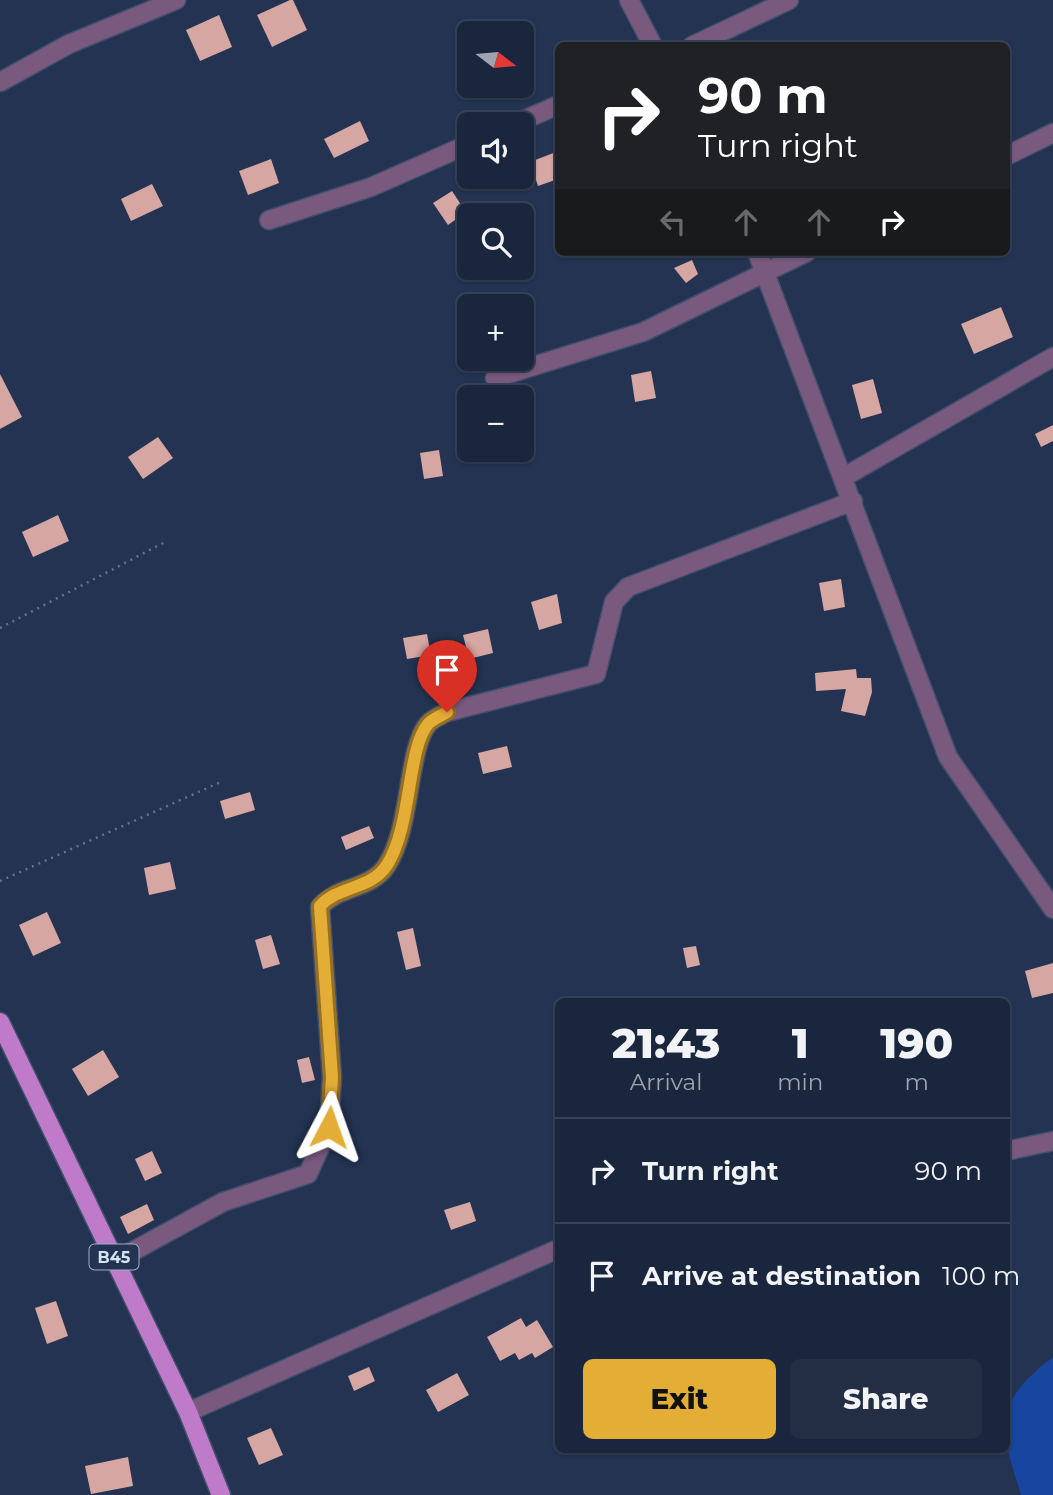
<!DOCTYPE html>
<html lang="en">
<head>
<meta charset="utf-8">
<style>
	:root { --surface:#1a263d; --page:#232e44; --text:#f1f3f6; --muted:#9fa5b0; --line:#384357; --accent:#e4ad35 }
	body { margin:0; font-family:Montserrat,sans-serif; background:var(--page); color:var(--text); height:100vh; display:flex; flex-direction:column; font-size:26px; white-space:nowrap }
	* { box-sizing:border-box; margin:0 }
	p { font-size:23px; color:var(--muted) }
	.icon { flex:none; width:38px; height:38px; fill:none; stroke:currentColor; stroke-width:2; stroke-linecap:round; stroke-linejoin:round }
	.map { position:relative; flex:1; overflow:hidden }
	.panel { position:absolute; left:555px; top:998px; width:455px; height:455px; display:flex; flex-direction:column; background:var(--surface); border-radius:10px; box-shadow:0 2px 5px #0004,0 0 0 2px var(--line) }
	.panel>* { flex:none }
	.guide { position:absolute; left:555px; top:42px; width:455px; height:214px; border-radius:10px; box-shadow:0 2px 5px #0004,0 0 0 2px var(--line); background:#202124; color:#fff; overflow:hidden }
	.needle { width:46px; rotate:106deg }
	.fabs { position:absolute; left:457px; top:21px; display:grid; gap:14px }
	.fabs a { display:grid; place-items:center; width:77px; height:77px; border-radius:10px; background:var(--surface); box-shadow:0 2px 5px #0004,0 0 0 2px var(--line); font-size:35px }
	.pin { position:absolute; display:grid; place-items:center; width:60px; height:60px; color:#fff; margin:-72px -30px; border-radius:50% 50% 50% 0; rotate:-45deg; box-shadow:0 0 7px #0007 }
	.pin .icon { rotate:45deg }
	.me { position:absolute; width:77px; margin:-38px; rotate:4deg; stroke-linejoin:round; filter:drop-shadow(0 0 5px #0008) }
	.turn { display:flex; align-items:center; gap:24px; height:147px; padding:0 28px; font-size:32px }
	.turn .icon { width:91px; height:91px; stroke-width:2.5 }
	.turn b { display:block; font-size:49px; line-height:60px }
	.lanes { display:flex; align-items:center; height:66px; padding:0 28px; background:#0003; justify-content:center; gap:35px; direction:ltr }
	.lanes .off { opacity:.35 }
	.eta { display:flex; justify-content:space-evenly; align-items:center; height:119px; text-align:center }
	.eta b { font-size:42px; font-weight:800; line-height:49px }
	.action { display:flex; gap:14px; margin-top:auto; padding:14px 28px }
	.action a { flex:1; height:80px; border-radius:10px; background:var(--accent); color:#111; font-size:28px; font-weight:800; line-height:80px; text-align:center }
	.action a+a { background:var(--page); color:var(--text) }
	ul { padding:0; list-style:none }
	li { display:flex; align-items:center; gap:21px; height:105px; padding:0 28px; border-top:2px solid var(--line) }
	li div { flex:1 }
	li b { display:block; font-size:26px }
	li em { font-style:normal }
	.map>svg:first-child { display:block }
</style>
</head>
<body>
<div class="map">
<svg width="1053" height="1495" viewBox="0 0 1053 1495">
	<rect width="100%" height="100%" fill="#233351"/>
	<path fill="#1845a0" d="M1053 1358V1495H1021C1007 1448 990 1413 1032 1375 1038 1369 1045 1362 1053 1358Z"/>
	<g fill="#d6a6a3">
		<polygon points="290,0 293,0 307,30 272,47 257,15"/>
		<polygon points="219,15 232,47 200,61 186,30"/>
		<polygon points="360,121 369,141 334,158 324,139"/>
		<polygon points="556,152 558,179 538,186 530,162"/>
		<polygon points="271,159 279,183 248,195 239,171"/>
		<polygon points="152,184 163,206 131,221 121,199"/>
		<polygon points="452,191 466,212 448,225 433,203"/>
		<polygon points="692,260 698,274 686,283 674,268"/>
		<polygon points="1001,307 1013,337 974,354 961,324"/>
		<polygon points="651,371 656,398 635,402 631,375"/>
		<polygon points="0,374 22,417 0,429"/>
		<polygon points="873,379 882,413 861,419 852,385"/>
		<polygon points="1053,425 1053,441 1041,447 1035,434"/>
		<polygon points="158,437 173,458 143,479 128,457"/>
		<polygon points="439,450 443,476 424,479 420,453"/>
		<polygon points="58,515 69,541 33,557 22,532"/>
		<polygon points="841,579 845,607 824,611 819,583"/>
		<polygon points="557,594 562,623 539,630 531,602"/>
		<polygon points="488,629 493,653 469,659 463,635"/>
		<polygon points="427,634 431,655 407,659 403,638"/>
		<polygon points="856,669 857,678 871,678 872,692 865,716 841,711 846,689 816,691 815,673"/>
		<polygon points="507,746 512,767 483,774 478,753"/>
		<polygon points="250,792 255,810 225,819 220,801"/>
		<polygon points="369,826 374,838 346,850 341,837"/>
		<polygon points="170,862 176,889 149,895 144,868"/>
		<polygon points="47,912 61,943 33,956 19,925"/>
		<polygon points="413,928 421,966 406,970 397,932"/>
		<polygon points="271,935 280,964 263,969 255,940"/>
		<polygon points="696,946 700,965 687,968 683,948"/>
		<polygon points="1053,963 1053,993 1032,998 1025,971"/>
		<polygon points="103,1050 119,1077 88,1096 72,1069"/>
		<polygon points="309,1057 315,1080 302,1083 297,1060"/>
		<polygon points="152,1151 162,1173 145,1181 135,1159"/>
		<polygon points="470,1202 476,1221 451,1230 444,1210"/>
		<polygon points="147,1204 154,1220 128,1234 120,1217"/>
		<polygon points="56,1301 68,1336 47,1344 35,1308"/>
		<polygon points="521,1318 526,1327 537,1320 553,1347 535,1358 532,1353 519,1360 515,1353 500,1361 487,1337"/>
		<polygon points="369,1367 375,1381 354,1391 348,1376"/>
		<polygon points="457,1373 469,1395 438,1412 426,1390"/>
		<polygon points="271,1428 283,1455 259,1465 247,1438"/>
		<polygon points="128,1457 133,1486 91,1494 85,1466"/>
	</g>
	<g fill="none" stroke-linecap="round" stroke-linejoin="round">
		<defs>
			<g id="minor">
				<polyline points="629,0 653,46"/>
				<polyline points="692,46 789,0"/>
				<polyline points="0,82 69,44 176,0"/>
				<polyline points="515,124 558,105"/>
				<polyline points="1006,156 1053,133"/>
				<polyline points="269,220 371,187 469,144"/>
				<polyline points="757,252 948,757 1053,909"/>
				<polyline points="495,378 643,332 807,252"/>
				<polyline points="844,477 1053,357"/>
				<polyline points="1006,1151 1053,1141"/>
				<path d="M115 1261 223 1202 308 1174 329 1127 332 1077 320 907C339 885 371 890 387 865 412 826 407 749 428 724 432 719 441 715 447 712L596 674 614 602 628 587 853 501"/>
				<polyline points="188,1412 558,1249"/>
			</g>
			<polyline id="major" points="0,1022 188,1412 221,1495"/>
		</defs>
		<use href="#minor" stroke="#404f6b" stroke-width="21"/>
		<use href="#major" stroke="#404f6b" stroke-width="21"/>
		<g stroke="#64738d" stroke-width="2.5" stroke-dasharray="2 5" stroke-linecap="butt">
			<polyline points="0,628 167,541"/>
			<polyline points="0,881 223,781"/>
		</g>
		<use href="#minor" stroke="#7a597f" stroke-width="18"/>
		<use href="#major" stroke="#bf7bc9" stroke-width="18"/>
	</g>
	<g fill="none" stroke-linecap="round" stroke-linejoin="round">
		<defs>
			<path id="route" d="M329 1127 332 1077 320 906C339 885 371 890 387 865 412 826 407 749 428 724 432 719 441 716 447 712"/>
		</defs>
		<use href="#route" stroke="#947022" stroke-width="18"/>
		<use href="#route" stroke="#e4ad35" stroke-width="12"/>
	</g>
	<g text-anchor="middle" dominant-baseline="central" stroke-width="7" stroke-linejoin="round" paint-order="stroke">
		<rect fill="#233351" stroke="#a1aec4" stroke-width="2" x="89.5" y="1244.5" width="49" height="25" rx="5"/>
		<g font-size="16" font-weight="bold" fill="#d7e2f5">
			<text x="114" y="1257">B45</text>
		</g>
	</g>
</svg>
<div class="fabs">
<a><svg class="needle" viewBox="-14 -14 28 28"><path d="M0-13l5 13h-10z" fill="#e53935"/><path d="M0 13l5-13h-10z" fill="#9fa5b0"/></svg></a>
<a><svg class="icon" aria-label="sound" viewBox="0 0 24 24"><path d="M4 9h4l5-4v14l-5-4H4zM17 9q2 3 0 6"/></svg></a>
<a><svg class="icon" aria-label="search" viewBox="0 0 24 24"><circle cx="10" cy="10" r="6"/><path d="M15 15l6 6"/></svg></a>
<a>+</a>
<a>−</a>
</div>
<div class="pin" style="left:447px;top:712px;background:#d93025"><svg class="icon" aria-label="arrive" viewBox="0 0 24 24"><path d="M6 21V4h12l-3 4 3 4H6"/></svg></div>
<svg class="me" style="left:329px;top:1127px" viewBox="-20 -20 40 40"><path d="M0-17L14 15 0 8-14 15z" fill="#e4ad35" stroke="#fff" stroke-width="4"/></svg>
<div class="guide">
<div class="turn"><svg class="icon" aria-label="right" viewBox="0 0 24 24"><path d="M7 20v-9h11M14 6l5 5-5 5"/></svg><div><b>90 m</b>Turn right</div></div>
<div class="lanes"><svg class="icon off" aria-label="left" viewBox="0 0 24 24"><path d="M17 20v-9H6M10 6l-5 5 5 5"/></svg><svg class="icon off" aria-label="ahead" viewBox="0 0 24 24"><path d="M12 20V5M6 11l6-6 6 6"/></svg><svg class="icon off" aria-label="ahead" viewBox="0 0 24 24"><path d="M12 20V5M6 11l6-6 6 6"/></svg><svg class="icon" aria-label="right" viewBox="0 0 24 24"><path d="M7 20v-9h11M14 6l5 5-5 5"/></svg></div>
</div>
<section class="panel">
<div class="eta">
<div><b>21:43</b><p>Arrival</p></div>
<div><b>1</b><p>min</p></div>
<div><b>190</b><p>m</p></div>
</div>
<ul>
<li><svg class="icon" aria-label="right" viewBox="0 0 24 24"><path d="M7 20v-9h11M14 6l5 5-5 5"/></svg><div><b>Turn right</b></div><em>90 m</em></li>
<li><svg class="icon" aria-label="arrive" viewBox="0 0 24 24"><path d="M6 21V4h12l-3 4 3 4H6"/></svg><div><b>Arrive at destination</b></div><em>100 m</em></li>
</ul>
<div class="action"><a>Exit</a><a>Share</a></div>
</section>
</div>
</body>
</html>
